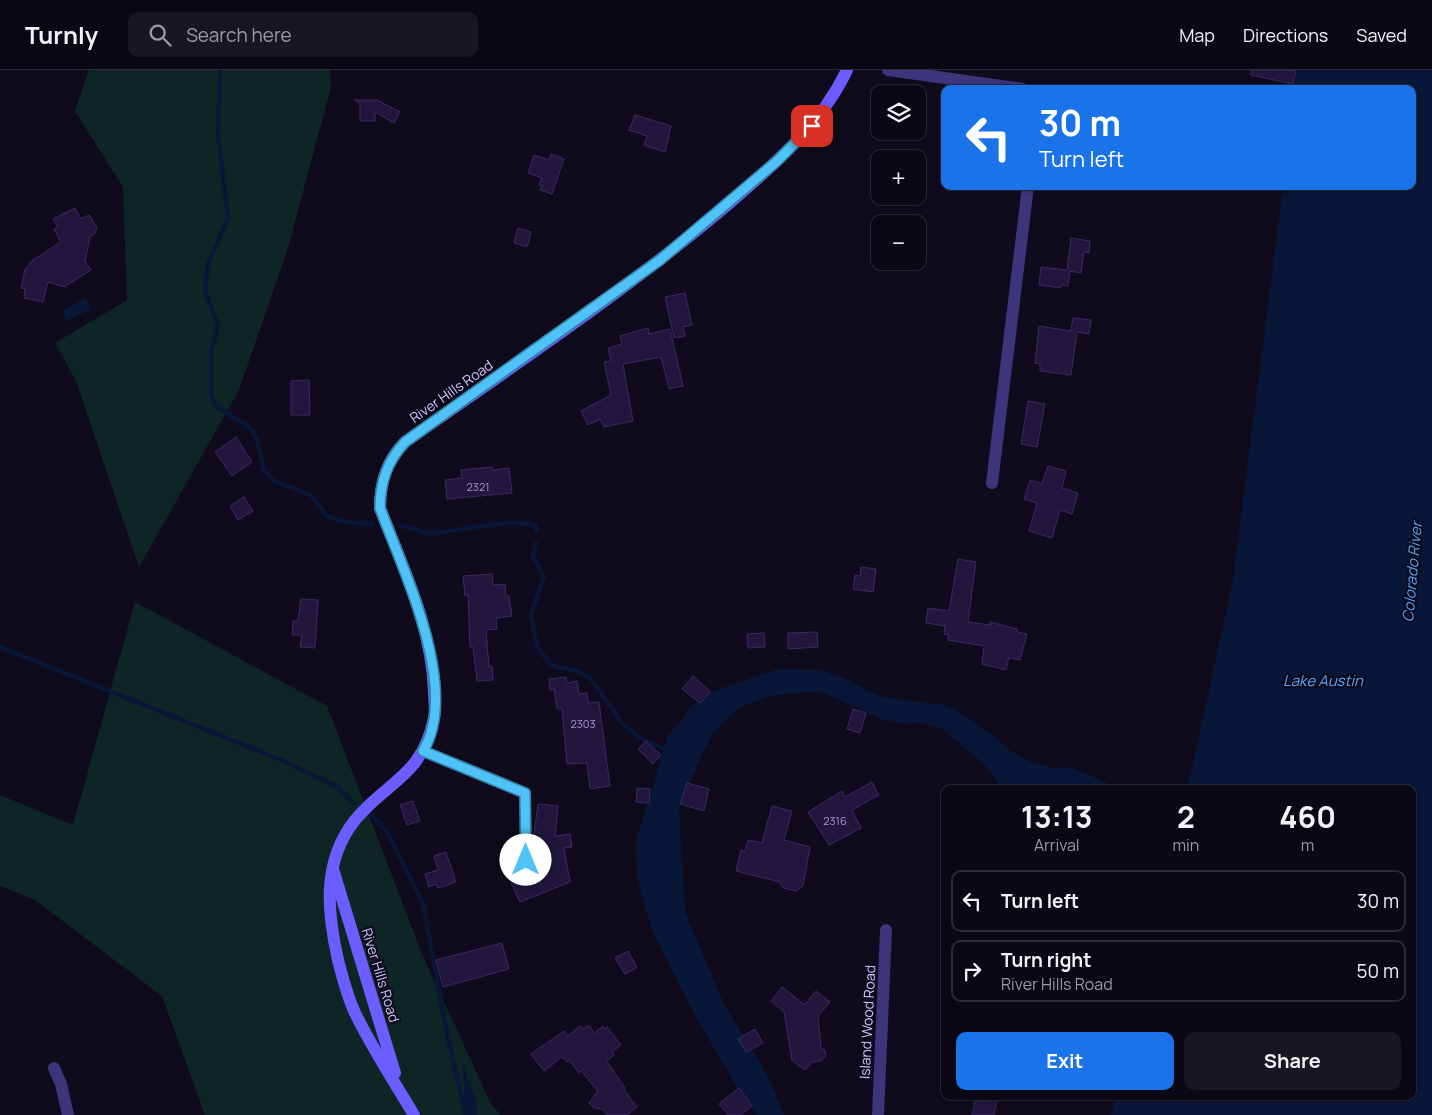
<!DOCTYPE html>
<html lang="en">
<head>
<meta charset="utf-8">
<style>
	:root { --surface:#0b0815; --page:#191622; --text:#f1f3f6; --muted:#9a9aa0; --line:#2b2934; --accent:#1a73e8 }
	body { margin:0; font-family:Manrope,sans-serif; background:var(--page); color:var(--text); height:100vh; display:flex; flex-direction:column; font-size:19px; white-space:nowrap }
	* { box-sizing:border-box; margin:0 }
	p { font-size:16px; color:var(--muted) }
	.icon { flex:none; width:28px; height:28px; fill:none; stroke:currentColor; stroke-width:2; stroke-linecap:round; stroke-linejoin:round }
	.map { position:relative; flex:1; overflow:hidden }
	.sheet { position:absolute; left:941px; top:715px; width:475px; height:315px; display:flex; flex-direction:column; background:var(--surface); border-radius:10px; box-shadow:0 1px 4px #0004,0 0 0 1px var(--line) }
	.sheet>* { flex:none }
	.hud { position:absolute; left:941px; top:15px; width:475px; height:105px; border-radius:10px; box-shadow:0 1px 4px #0004,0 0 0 1px var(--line); background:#1a73e8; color:#fff; overflow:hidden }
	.tools { position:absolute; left:871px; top:15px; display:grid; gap:10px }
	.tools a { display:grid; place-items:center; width:55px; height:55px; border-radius:10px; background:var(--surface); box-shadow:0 1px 4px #0004,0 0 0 1px var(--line); font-size:25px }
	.pin { position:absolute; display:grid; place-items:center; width:42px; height:42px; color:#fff; margin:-21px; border-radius:10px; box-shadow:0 2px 8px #0006 }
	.me { position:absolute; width:55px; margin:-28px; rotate:0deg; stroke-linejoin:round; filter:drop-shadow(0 0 4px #0008) }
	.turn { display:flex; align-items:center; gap:18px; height:105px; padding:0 15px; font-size:22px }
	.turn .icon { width:65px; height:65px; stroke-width:2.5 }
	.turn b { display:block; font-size:35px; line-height:42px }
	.eta { display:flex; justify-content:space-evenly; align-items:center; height:85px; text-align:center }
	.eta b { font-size:30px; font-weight:700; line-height:35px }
	.cta { display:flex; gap:10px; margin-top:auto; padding:10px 15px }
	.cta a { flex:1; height:58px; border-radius:10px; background:var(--accent); color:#fff; font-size:20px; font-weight:700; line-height:58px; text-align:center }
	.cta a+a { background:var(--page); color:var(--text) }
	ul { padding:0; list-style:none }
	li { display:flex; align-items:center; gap:15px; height:62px; margin:0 10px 8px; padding:0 5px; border:2px solid var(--line); border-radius:10px }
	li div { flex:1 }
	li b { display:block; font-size:19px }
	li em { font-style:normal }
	header { display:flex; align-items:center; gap:30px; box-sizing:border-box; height:70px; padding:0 25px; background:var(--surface); border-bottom:1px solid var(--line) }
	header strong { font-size:24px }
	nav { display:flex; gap:28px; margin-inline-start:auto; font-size:18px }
	.search { width:350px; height:45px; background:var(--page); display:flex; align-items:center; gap:12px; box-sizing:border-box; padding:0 18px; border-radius:10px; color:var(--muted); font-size:19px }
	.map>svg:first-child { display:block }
</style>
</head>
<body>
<header>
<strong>Turnly</strong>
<div class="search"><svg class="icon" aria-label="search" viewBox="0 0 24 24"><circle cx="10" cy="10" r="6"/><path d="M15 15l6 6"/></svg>Search here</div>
<nav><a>Map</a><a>Directions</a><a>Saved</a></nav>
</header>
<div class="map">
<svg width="1432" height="1045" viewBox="0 0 1432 1045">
	<rect width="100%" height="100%" fill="#0f0b1c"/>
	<g fill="#0e2526">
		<polygon points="89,0 330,0 331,17 288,178 239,320 139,497 76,311 55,273 127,230 123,117 75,41"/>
		<polygon points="135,532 327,636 422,884 491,1034 501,1045 205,1045 162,926 35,830 0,816 0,725 73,755"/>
	</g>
	<g fill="#081638">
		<polygon points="1296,0 1432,0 1432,1045 1111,1045 1115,1026 1412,1026 1412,719 1173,719 1189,712 1233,510 1283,116 1412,116 1412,19 1294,19"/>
		<polygon points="83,229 86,229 91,237 89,240 67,251 62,243 63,240"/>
		<polygon points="778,599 820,600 844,608 881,627 945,635 961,643 1000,671 1009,680 1028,691 1054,698 1069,697 1122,719 1015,719 1009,715 1003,719 983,693 942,659 918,652 906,654 881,649 824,623 806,622 770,626 739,638 713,664 699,691 679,740 685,842 724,934 769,1008 784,1045 757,1045 736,1016 696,947 651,858 638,810 635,774 668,666 693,635 716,620"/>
		<polygon points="462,991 477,1035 477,1045 466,1045"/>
	</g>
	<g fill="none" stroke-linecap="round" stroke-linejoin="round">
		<g stroke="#081638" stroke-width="4.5">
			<polyline points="220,0 218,64 228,148 208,194 205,221 218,256 211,283 211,323 216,336 249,357 256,366 264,400 274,411 311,425 327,446 345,452 373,454"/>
			<path d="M401 456C411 457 421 463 431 463 465 461 502 448 535 455L537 461"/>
			<polyline points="536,473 533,485 544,507 531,544 537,576 549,593 557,597 578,601 591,609 622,653 640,668 669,681"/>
			<polyline points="0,577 279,689 338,717 354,733"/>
			<polyline points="371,745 387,761 423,833 448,969 466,1045"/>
		</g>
	</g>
	<g fill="#21173d" stroke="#392969">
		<polygon points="1251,0 1296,0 1293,14 1251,5"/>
		<polygon points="354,30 377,30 400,42 394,53 375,42 375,51 360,51 360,33"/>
		<polygon points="635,45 671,56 665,82 644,75 647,66 629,60"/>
		<polygon points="551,84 564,89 552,124 540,120 542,116 539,115 542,108 528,103 534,85 549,90"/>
		<polygon points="75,138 81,149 89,145 97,158 95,163 90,167 85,191 91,200 64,217 48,212 43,232 24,228 25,219 21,218 25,199 33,190 61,172 54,159 58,157 53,149"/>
		<polygon points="518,158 531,162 527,177 514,173"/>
		<polygon points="1071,168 1090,171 1089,183 1084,182 1081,203 1070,201 1068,216 1061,215 1061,218 1039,215 1041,197 1067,200"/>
		<polygon points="685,223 692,255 683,257 685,266 674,268 665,227"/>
		<polygon points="1073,248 1091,250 1089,264 1077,262 1071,305 1040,301 1040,294 1035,293 1039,256 1071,261"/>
		<polygon points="648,258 649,264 670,259 683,316 669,319 661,287 623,294 633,351 604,357 600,349 588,355 581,341 611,325 604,292 611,291 608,278 622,274 620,266"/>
		<polygon points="309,310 310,345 291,345 291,311"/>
		<polygon points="1028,331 1045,334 1037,377 1021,374"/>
		<polygon points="236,367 252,392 232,406 215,382"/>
		<polygon points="1048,396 1066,401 1062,418 1078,423 1072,444 1060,440 1052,468 1029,461 1037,433 1024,429 1030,410 1042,414"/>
		<polygon points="492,397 492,400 509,398 512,423 447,429 445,410 462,408 461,400"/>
		<polygon points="244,427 253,441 238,450 230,436"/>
		<polygon points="958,489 976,492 968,552 990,555 990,552 1017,559 1017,562 1027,564 1020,590 1009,588 1006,600 982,594 984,576 948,570 949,565 944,564 945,556 926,553 928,538 949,541"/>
		<polygon points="861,497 876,499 873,522 853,519 855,505 860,506"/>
		<polygon points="492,504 493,515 505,514 506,526 509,526 512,546 496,548 497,559 486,560 489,597 492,596 493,610 477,611 473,577 470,577 468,525 465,526 463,506"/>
		<polygon points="301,529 318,530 315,578 300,577 302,565 292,565 293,551 298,551"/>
		<polygon points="817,562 818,577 788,579 788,563"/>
		<polygon points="764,563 765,577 748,578 747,564"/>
		<polygon points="693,606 711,622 700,633 682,619"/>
		<polygon points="566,607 567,613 577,611 579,624 587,623 588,633 599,632 610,716 590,719 587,693 567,694 562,639 557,639 554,619 550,620 549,609"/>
		<polygon points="853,639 866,643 860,663 847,659"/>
		<polygon points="646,671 661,685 653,694 638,679"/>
		<polygon points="872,712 879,725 852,740 861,758 829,775 808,742 842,721 845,727"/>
		<polygon points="687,713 709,719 704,741 680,734"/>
		<polygon points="637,718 650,719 649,733 636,732"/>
		<polygon points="413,731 420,751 407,755 400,735"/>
		<polygon points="538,734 558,736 555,766 570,764 572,777 564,778 570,812 520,832 511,813 535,803 534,763"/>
		<polygon points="772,736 792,741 784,770 810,777 803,816 796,821 783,818 780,812 736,801 741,780 745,782 748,770 762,773"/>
		<polygon points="446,782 456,812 438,818 436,814 429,817 425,804 438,800 434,786"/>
		<polygon points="502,873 509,899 443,917 436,890"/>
		<polygon points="628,881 637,897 625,904 615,888"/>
		<polygon points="782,917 805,935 816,921 830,932 818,946 821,978 825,980 826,986 821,991 812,992 805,1000 792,990 784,942 771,931"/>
		<polygon points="589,955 594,963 603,956 605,959 607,957 621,975 612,982 614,985 607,991 625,1018 624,1020 637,1037 627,1045 607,1045 603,1039 594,1038 589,1033 598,1021 581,1001 579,1003 569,990 567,992 562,987 544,1001 531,984 564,961 568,966 580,956 583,959"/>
		<polygon points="755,959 763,973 746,982 738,969"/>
		<polygon points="739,1018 752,1036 741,1045 728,1045 719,1034"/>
		<polygon points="984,1026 998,1026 994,1045 972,1045 975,1031 983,1031"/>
	</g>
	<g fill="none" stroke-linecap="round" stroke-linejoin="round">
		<g stroke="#3c357b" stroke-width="12">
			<polyline points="888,0 1023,19"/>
			<polyline points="992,413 1028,116"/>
			<polyline points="423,681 525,723 526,790"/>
			<polyline points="54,998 61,1014 68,1045"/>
			<polyline points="878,1045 886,860"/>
		</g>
		<g stroke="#6b5dff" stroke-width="12">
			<polyline points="333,799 395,1003"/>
			<path d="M414 1045C395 1013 374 981 357 947 348 930 343 909 338 890 327 841 322 792 355 750 388 710 422 707 434 648 436 640 434 630 434 622 432 557 403 498 380 438 380 411 387 391 405 372 513 296 624 222 725 137 772 96 820 57 847 0"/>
		</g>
	</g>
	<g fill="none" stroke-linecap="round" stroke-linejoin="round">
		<defs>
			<path id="route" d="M526 790 525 723 423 681C461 619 403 500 380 438 380 412 387 391 405 372L660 190 776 92 812 56"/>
		</defs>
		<use href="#route" stroke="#337fa1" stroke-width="12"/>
		<use href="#route" stroke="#4fc3f7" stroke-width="9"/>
	</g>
	<g text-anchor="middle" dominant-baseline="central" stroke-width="4.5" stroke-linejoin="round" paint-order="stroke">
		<g font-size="11" fill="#a49ace">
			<text x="478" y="416">2321</text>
			<text x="583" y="653">2303</text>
			<text x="835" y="750">2316</text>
		</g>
		<g font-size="14" fill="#d0c6ff" stroke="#0f0b1c">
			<text transform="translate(451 321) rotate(-35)">River Hills Road</text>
			<text transform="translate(381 905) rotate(73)">River Hills Road</text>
			<text transform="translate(867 952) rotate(-87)">Island Wood Road</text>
		</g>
		<g font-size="15" font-style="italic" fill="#54a5ff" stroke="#0f0b1c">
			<text transform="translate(1412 502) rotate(-85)">Colorado River</text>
			<text x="1323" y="610">Lake Austin</text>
		</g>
	</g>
</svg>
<div class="tools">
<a><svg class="icon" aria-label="layers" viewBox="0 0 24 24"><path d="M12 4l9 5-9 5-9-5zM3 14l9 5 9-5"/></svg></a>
<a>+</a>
<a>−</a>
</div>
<div class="pin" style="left:812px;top:56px;background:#d93025"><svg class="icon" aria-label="arrive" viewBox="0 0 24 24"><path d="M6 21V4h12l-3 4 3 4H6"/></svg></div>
<svg class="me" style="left:526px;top:790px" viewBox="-20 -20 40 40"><circle r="19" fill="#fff"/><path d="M0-13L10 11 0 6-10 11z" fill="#4fc3f7"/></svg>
<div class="hud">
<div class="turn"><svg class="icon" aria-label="left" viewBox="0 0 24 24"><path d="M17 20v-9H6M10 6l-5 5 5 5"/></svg><div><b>30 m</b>Turn left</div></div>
</div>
<section class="sheet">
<div class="eta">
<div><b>13:13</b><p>Arrival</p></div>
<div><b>2</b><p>min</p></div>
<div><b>460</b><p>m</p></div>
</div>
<ul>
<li><svg class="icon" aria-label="left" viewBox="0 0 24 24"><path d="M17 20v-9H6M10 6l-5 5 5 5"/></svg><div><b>Turn left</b></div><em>30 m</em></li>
<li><svg class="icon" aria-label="right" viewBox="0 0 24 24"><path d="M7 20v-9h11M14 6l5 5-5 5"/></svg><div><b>Turn right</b><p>River Hills Road</p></div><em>50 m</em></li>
</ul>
<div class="cta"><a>Exit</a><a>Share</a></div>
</section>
</div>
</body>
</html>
